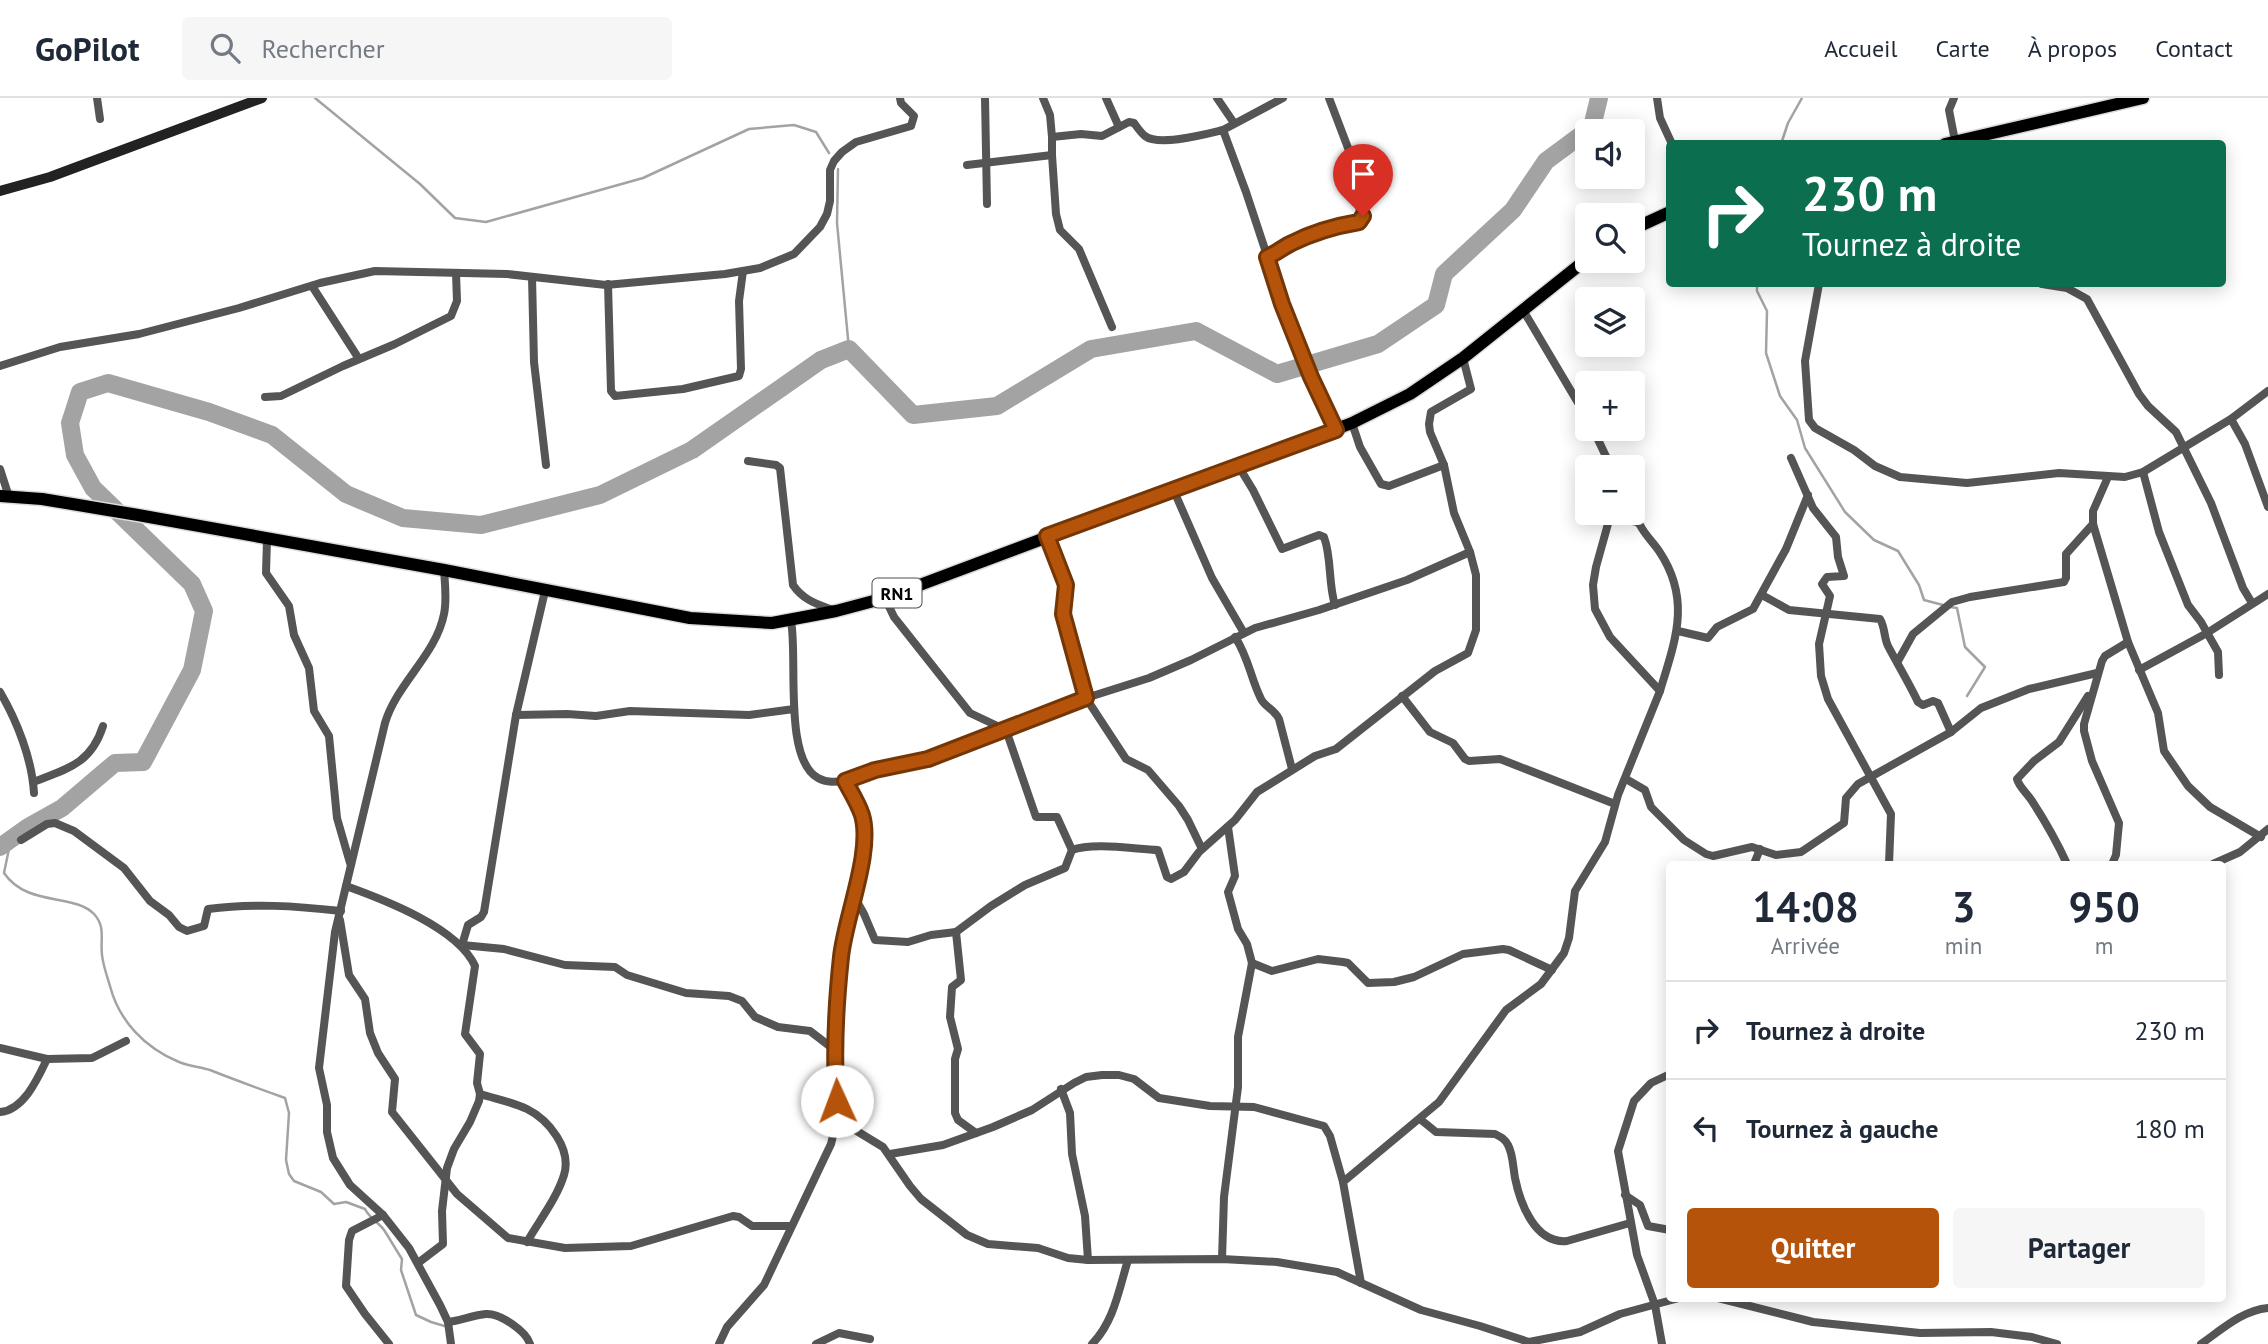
<!DOCTYPE html>
<html lang="fr">
<head>
<meta charset="utf-8">
<style>
	:root { --surface:#fff; --page:#f6f6f7; --text:#1f2937; --muted:#747a83; --line:#e0e1e3; --accent:#b45309 }
	body { margin:0; font-family:"PT Sans",sans-serif; background:var(--page); color:var(--text); height:100vh; display:flex; flex-direction:column; font-size:26px; white-space:nowrap }
	* { box-sizing:border-box; margin:0 }
	p { font-size:23px; color:var(--muted) }
	.icon { flex:none; width:38px; height:38px; fill:none; stroke:currentColor; stroke-width:2; stroke-linecap:round; stroke-linejoin:round }
	.map { position:relative; flex:1; overflow:hidden }
	.side { position:absolute; left:1666px; top:763px; width:560px; height:441px; display:flex; flex-direction:column; background:var(--surface); border-radius:7px; box-shadow:0 4px 18px #0003 }
	.side>* { flex:none }
	.guide { position:absolute; left:1666px; top:42px; width:560px; height:147px; border-radius:7px; box-shadow:0 4px 18px #0003; background:#0b6e4f; color:#fff; overflow:hidden }
	.controls { position:absolute; left:1575px; top:21px; display:grid; gap:14px }
	.controls a { display:grid; place-items:center; width:70px; height:70px; border-radius:7px; background:var(--surface); box-shadow:0 4px 18px #0003; font-size:35px }
	.pin { position:absolute; display:grid; place-items:center; width:60px; height:60px; color:#fff; margin:-72px -30px; border-radius:50% 50% 50% 0; rotate:-45deg; box-shadow:0 0 7px #0007 }
	.pin .icon { rotate:45deg }
	.me { position:absolute; width:77px; margin:-38px; rotate:358deg; stroke-linejoin:round; filter:drop-shadow(0 0 5px #0008) }
	.turn { display:flex; align-items:center; gap:24px; height:147px; padding:0 21px; font-size:32px }
	.turn .icon { width:91px; height:91px; stroke-width:2.5 }
	.turn b { display:block; font-size:49px; line-height:60px }
	.eta { display:flex; justify-content:space-evenly; align-items:center; height:119px; text-align:center }
	.eta b { font-size:42px; font-weight:800; line-height:49px }
	.button { display:flex; gap:14px; margin-top:auto; padding:14px 21px }
	.button a { flex:1; height:80px; border-radius:7px; background:var(--accent); color:#fff; font-size:28px; font-weight:800; line-height:80px; text-align:center }
	.button a+a { background:var(--page); color:var(--text) }
	ul { padding:0; list-style:none }
	li { display:flex; align-items:center; gap:21px; height:98px; padding:0 21px; border-top:2px solid var(--line) }
	li div { flex:1 }
	li b { display:block; font-size:26px }
	li em { font-style:normal }
	header { display:flex; align-items:center; gap:42px; box-sizing:border-box; height:98px; padding:0 35px; background:var(--surface); border-bottom:2px solid var(--line) }
	header strong { font-size:33px }
	nav { display:flex; gap:38px; margin-inline-start:auto; font-size:24px }
	.search { width:490px; height:63px; background:var(--page); display:flex; align-items:center; gap:18px; box-sizing:border-box; padding:0 24px; border-radius:7px; color:var(--muted); font-size:26px }
	.map>svg:first-child { display:block }
</style>
</head>
<body>
<header>
<strong>GoPilot</strong>
<div class="search"><svg class="icon" aria-label="search" viewBox="0 0 24 24"><circle cx="10" cy="10" r="6"/><path d="M15 15l6 6"/></svg>Rechercher</div>
<nav><a>Accueil</a><a>Carte</a><a>À propos</a><a>Contact</a></nav>
</header>
<div class="map">
<svg width="2268" height="1246" viewBox="0 0 2268 1246">
	<rect width="100%" height="100%" fill="#fff"/>
	<g fill="none" stroke-linecap="round" stroke-linejoin="round">
		<g stroke="#a3a3a3" stroke-width="2.5">
			<polyline points="315,0 420,86 455,120 486,124 643,80 749,31 794,27 816,34 829,55"/>
			<polyline points="1781,46 1788,25 1802,0"/>
			<polyline points="838,71 837,125 849,251"/>
			<polyline points="1757,186 1757,193 1767,213 1766,255 1780,298 1797,322 1805,350 1845,414 1874,442 1898,453 1919,487 1924,502 1943,507"/>
			<polyline points="1950,509 1957,510 1965,549 1985,569 1967,598"/>
			<path d="M11 741 4 775C27 809 74 795 94 816 106 829 100 841 102 857 103 867 107 878 110 888 119 923 145 950 179 964 189 968 200 969 210 972 235 982 260 991 285 1000L289 1015 286 1062 289 1076 294 1083 321 1094 334 1106 346 1104 365 1111C370 1121 378 1124 384 1132 390 1141 396 1152 402 1161L401 1172 416 1217 431 1224 448 1229"/>
		</g>
		<polyline stroke="#a3a3a3" stroke-width="18" points="0,749 28,729 62,710 115,665 143,664 192,572 204,513 192,486 93,390 75,357 70,325 80,294 108,285 209,314 272,337 346,396 403,420 481,427 600,397 692,352 821,262 849,251 913,317 997,308 1091,251 1196,233 1277,276 1378,246 1436,207 1444,176 1513,112 1546,63 1592,29 1599,0"/>
		<defs>
			<g id="trunk">
				<polyline points="1945,46 2143,0"/>
				<polyline points="1633,131 1670,114"/>
				<polyline points="0,398 42,401 138,417 444,472 690,520 772,525 836,513 885,500 1352,325 1410,296 1463,260 1587,161"/>
			</g>
		</defs>
		<use href="#trunk" stroke="#dbdbdb" stroke-width="15"/>
		<g stroke="#555" stroke-width="8">
			<polyline points="97,0 100,21"/>
			<polyline points="985,0 987,106"/>
			<polyline points="1043,0 1050,17 1052,39"/>
			<polyline points="1106,0 1119,29"/>
			<polyline points="1217,0 1234,25"/>
			<polyline points="1657,0 1660,20 1672,46"/>
			<polyline points="1954,0 1949,12 1955,43"/>
			<polyline points="1223,32 1283,0"/>
			<polyline points="1052,57 1056,116 1060,132 1079,151 1112,229"/>
			<path d="M967 67 1052 57V39L1081 36 1102 38 1129 24 1134 25C1137 29 1141 35 1145 38 1159 49 1206 36 1223 32L1246 94 1286 215 1317 295 1327 310 1336 332"/>
			<path d="M1267 159C1286 151 1303 139 1323 131 1335 127 1350 128 1361 122L1353 63 1329 0"/>
			<polyline points="532,179 534,264 546,367"/>
			<polyline points="608,186 611,293 615,298 683,291 739,278 741,271 739,203 743,173"/>
			<polyline points="1819,186 1805,263 1809,322 1815,330 1854,352 1875,368 1900,379 1967,385 2059,375 2125,379 2143,374 2231,321 2268,293"/>
			<polyline points="2042,186 2067,190 2087,201 2139,296 2148,308 2176,334 2211,405 2243,490 2252,505"/>
			<polyline points="312,188 359,261"/>
			<polyline points="1523,212 1587,320"/>
			<polyline points="0,268 60,249 139,236 239,210 320,185 375,173 507,176 606,187 725,176 760,170 794,156 820,129 827,116 830,103 830,72 834,63 842,54 856,44 911,28 914,18 901,5 900,0"/>
			<polyline points="265,299 281,298 343,268 395,246 451,218 457,203 456,175"/>
			<polyline points="2231,321 2245,346 2268,409"/>
			<polyline points="1352,325 1360,349 1381,386 1389,388 1444,367"/>
			<polyline points="1593,331 1611,369"/>
			<polyline points="1791,360 1813,410 1836,439 1838,459 1844,478 1827,479 1822,486 1830,498 1819,546 1821,578 1828,601 1891,716 1889,766"/>
			<path d="M748 363 776 367 780 370 793 487C803 502 817 506 833 512"/>
			<path d="M1239 369 1253 392 1282 451 1319 437 1324 439C1332 461 1328 485 1335 507"/>
			<polyline points="0,371 9,399"/>
			<polyline points="2143,374 2159,434 2188,507 2201,524 2218,554 2219,577"/>
			<polyline points="2108,379 2093,413 2093,426 2128,544 2158,615 2164,653 2188,688 2210,709 2261,739"/>
			<polyline points="1174,393 1212,480 1244,535"/>
			<path d="M1611 418 1637 424 1640 427C1645 437 1653 444 1659 453 1692 502 1675 543 1660 593"/>
			<polyline points="1047,438 1066,487 1063,517 1086,600 1126,661 1148,672 1179,708 1188,722 1202,751"/>
			<polyline points="267,442 266,475 289,508 294,537 309,570 314,613 329,638 337,720 350,765"/>
			<path d="M444 472C445 486 447 502 444 516 436 557 397 585 385 625L335 834 319 970 327 1007V1034L333 1060 350 1087 383 1117 409 1150 440 1207 448 1224 451 1246"/>
			<path d="M1762 497 1789 512 1880 521C1885 529 1884 540 1888 548 1898 567 1909 585 1918 604L1923 607 1933 603 1938 605 1951 634"/>
			<polyline points="885,500 894,519 970,615 1006,632 1036,719 1057,719 1072,752"/>
			<polyline points="1678,533 1708,540 1717,529 1753,511 1786,451 1808,397"/>
			<path d="M1235 539C1249 560 1250 579 1261 601 1265 609 1275 612 1279 621L1292 671"/>
			<polyline points="1898,563 1913,536 1952,504 1970,499 2064,484 2066,480 2066,456 2093,426"/>
			<polyline points="2139,572 2207,535 2268,496"/>
			<path d="M0 594C17 623 32 661 34 695"/>
			<polyline points="1402,598 1430,634 1453,645 1465,661 1469,663 1500,661 1615,706"/>
			<polyline points="516,617 567,616 596,618 630,613 749,617 794,611"/>
			<polyline points="1626,681 1645,692 1651,709 1684,742 1706,756 1713,758 1752,749 1776,757 1801,754 1844,725 1846,700 1858,686 1951,634 1981,610 2029,591 2097,575"/>
			<polyline points="845,683 875,672 928,661 1086,600 1149,580 1191,562 1255,530 1319,512 1407,482 1470,454"/>
			<path d="M33 684C67 671 91 666 103 628"/>
			<path d="M21 742 47 726 55 725 74 733 124 770 150 803 169 817 179 829 187 833 204 828 208 811C252 805 296 808 341 813"/>
			<polyline points="1754,766 1760,751"/>
			<path d="M2067 766C2057 744 2045 723 2032 703 2027 695 2019 689 2017 681L2034 663 2059 644 2088 598"/>
			<polyline points="2112,766 2116,757 2119,725 2092,663 2084,633 2084,626 2102,563 2105,558 2128,544"/>
			<polyline points="2213,766 2240,754 2268,731"/>
			<path d="M346 788C385 802 458 830 475 868L465 936 480 956 477 985 480 996 479 1003 470 1024 454 1051 447 1070 442 1113 443 1146 418 1165"/>
			<path d="M855 800 864 816 875 842 908 844 931 837 956 834 991 808 1025 787 1065 770 1072 752C1093 744 1134 751 1158 752L1167 779 1171 781 1184 774 1199 754 1235 722 1257 694 1315 658 1336 651 1435 573 1468 555 1476 532V477L1470 454 1454 415 1444 367 1430 334 1429 326 1431 314 1471 291 1463 260"/>
			<polyline points="340,822 349,877 365,901 370,935 378,955 395,981 392,1014 457,1096 508,1140 565,1150 631,1148 733,1118 739,1119 752,1128 791,1128"/>
			<polyline points="956,834 961,882 952,889 950,919 958,951 955,961 955,1015 958,1022 976,1035"/>
			<polyline points="462,847 504,851 565,867 615,869 627,877 686,895 729,898 742,903 755,919 778,929 810,933 836,953"/>
			<polyline points="462,847 468,827 481,819 484,814 516,617 545,493"/>
			<polyline points="1252,865 1272,873 1318,861 1343,864 1348,865 1368,885 1394,884 1414,879 1463,856 1503,851 1509,852 1552,872"/>
			<polyline points="0,950 47,961"/>
			<polyline points="1061,991 1070,1015 1072,1056 1085,1118 1088,1162"/>
			<path d="M480 996C496 1001 512 1004 527 1011 549 1022 572 1051 564 1077 557 1100 539 1123 527 1144"/>
			<path d="M0 1014C24 1012 38 980 47 961L92 960 126 943"/>
			<polyline points="837,1021 883,1049 910,1088 921,1101 967,1137 988,1146 1038,1150 1068,1160 1088,1162 1222,1161 1277,1164 1337,1174 1421,1212 1480,1228 1529,1244 1580,1234 1620,1216 1679,1200"/>
			<path d="M1420 1021 1436 1034 1495 1036C1501 1039 1505 1041 1508 1047 1513 1056 1513 1069 1515 1080 1520 1105 1535 1146 1567 1143L1630 1125"/>
			<polyline points="890,1056 943,1047 993,1029 1032,1012 1074,985 1086,979 1102,977 1119,977 1134,981 1159,1000 1210,1008 1254,1009 1324,1028 1330,1038 1343,1084"/>
			<polyline points="1625,1097 1640,1107 1648,1128 1670,1132"/>
			<polyline points="383,1117 352,1133 349,1142 346,1188 365,1216 389,1246"/>
			<polyline points="1222,1161 1224,1099 1238,989 1238,939 1252,865 1247,846 1238,831 1228,794 1235,778 1228,729"/>
			<polyline points="1361,1185 1343,1084 1439,1004 1506,912 1541,886 1564,855 1569,840 1575,793 1605,744 1618,697 1660,593 1610,539 1595,511 1593,487 1596,469 1611,415"/>
			<polyline points="1718,1200 1813,1224 1920,1235 1991,1234 2032,1239 2057,1246"/>
			<path d="M448 1224C460 1223 473 1217 486 1216 500 1215 526 1233 530 1246"/>
			<path d="M719 1246 727 1229 764 1187 831 1046 837 1021 836 953 841 858 845 831 855 800 860 773 863 725 862 718 845 683C836 684 827 685 818 680 783 661 798 559 791 523"/>
			<polyline points="816,1246 839,1235 870,1241"/>
			<path d="M1092 1246C1114 1224 1119 1191 1128 1162"/>
			<polyline points="1662,1246 1655,1207 1637,1157 1618,1053 1634,1003 1651,985 1670,976"/>
			<path d="M2201 1246C2221 1232 2243 1212 2268 1210"/>
		</g>
		<polyline stroke="#222" stroke-width="10" points="0,93 50,79 262,0"/>
		<use href="#trunk" stroke="#000" stroke-width="12"/>
	</g>
	<g fill="none" stroke-linecap="round" stroke-linejoin="round">
		<defs>
			<path id="route" d="M837 1003C833 955 836 906 841 859 845 819 873 754 862 717 858 705 851 694 845 683L875 672 928 661 1086 600 1063 516 1066 487 1047 438 1336 332 1311 279 1282 206 1267 159C1277 155 1283 149 1292 145 1314 134 1335 128 1359 124L1363 118"/>
		</defs>
		<use href="#route" stroke="#753606" stroke-width="18"/>
		<use href="#route" stroke="#b45309" stroke-width="12"/>
	</g>
	<g text-anchor="middle" dominant-baseline="central" stroke-width="5" stroke-linejoin="round" paint-order="stroke">
		<rect fill="#fff" stroke="#4c4c4c" stroke-width="2" x="872.5" y="480.5" width="49" height="29" rx="5"/>
		<g font-size="18" font-weight="bold" fill="#000">
			<text x="897" y="495">RN1</text>
		</g>
	</g>
</svg>
<div class="controls">
<a><svg class="icon" aria-label="sound" viewBox="0 0 24 24"><path d="M4 9h4l5-4v14l-5-4H4zM17 9q2 3 0 6"/></svg></a>
<a><svg class="icon" aria-label="search" viewBox="0 0 24 24"><circle cx="10" cy="10" r="6"/><path d="M15 15l6 6"/></svg></a>
<a><svg class="icon" aria-label="layers" viewBox="0 0 24 24"><path d="M12 4l9 5-9 5-9-5zM3 14l9 5 9-5"/></svg></a>
<a>+</a>
<a>−</a>
</div>
<div class="pin" style="left:1363px;top:118px;background:#d93025"><svg class="icon" aria-label="arrive" viewBox="0 0 24 24"><path d="M6 21V4h12l-3 4 3 4H6"/></svg></div>
<svg class="me" style="left:837px;top:1003px" viewBox="-20 -20 40 40"><circle r="19" fill="#fff"/><path d="M0-13L10 11 0 6-10 11z" fill="#b45309"/></svg>
<div class="guide">
<div class="turn"><svg class="icon" aria-label="right" viewBox="0 0 24 24"><path d="M7 20v-9h11M14 6l5 5-5 5"/></svg><div><b>230 m</b>Tournez à droite</div></div>
</div>
<section class="side">
<div class="eta">
<div><b>14:08</b><p>Arrivée</p></div>
<div><b>3</b><p>min</p></div>
<div><b>950</b><p>m</p></div>
</div>
<ul>
<li><svg class="icon" aria-label="right" viewBox="0 0 24 24"><path d="M7 20v-9h11M14 6l5 5-5 5"/></svg><div><b>Tournez à droite</b></div><em>230 m</em></li>
<li><svg class="icon" aria-label="left" viewBox="0 0 24 24"><path d="M17 20v-9H6M10 6l-5 5 5 5"/></svg><div><b>Tournez à gauche</b></div><em>180 m</em></li>
</ul>
<div class="button"><a>Quitter</a><a>Partager</a></div>
</section>
</div>
</body>
</html>
